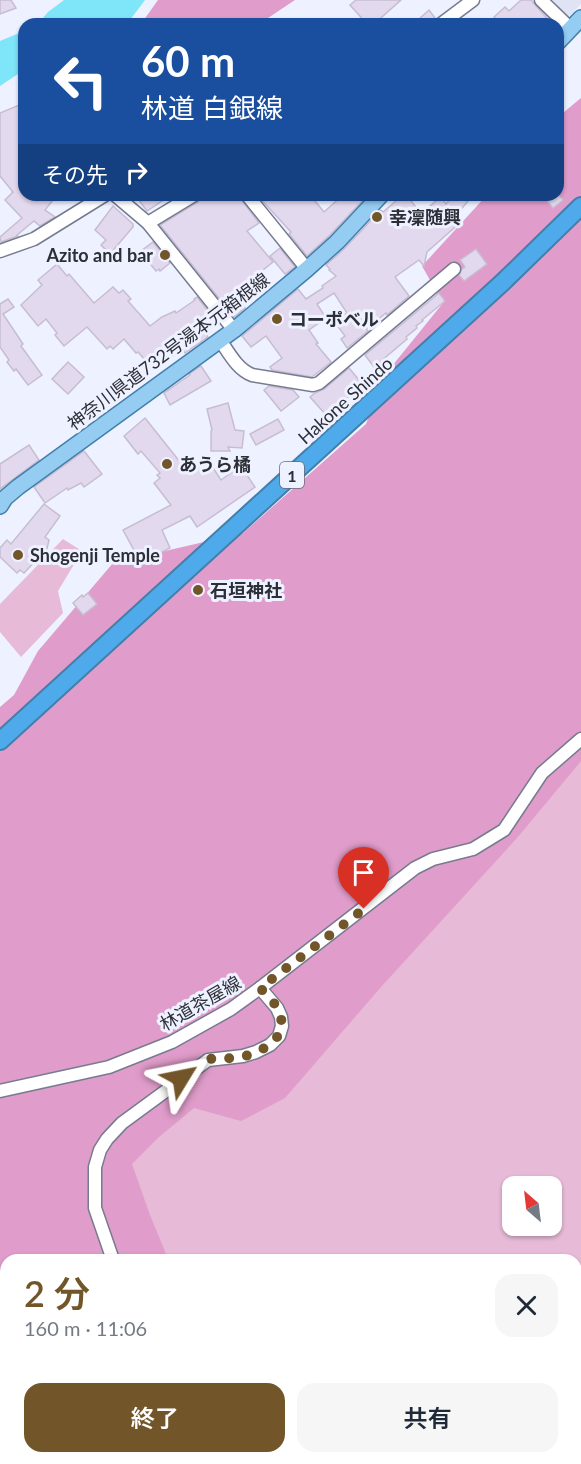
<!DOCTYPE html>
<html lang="ja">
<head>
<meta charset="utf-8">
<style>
	:root { --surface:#fff; --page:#f6f6f7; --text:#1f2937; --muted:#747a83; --accent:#725629 }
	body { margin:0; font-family:Lato,"Noto Sans JP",sans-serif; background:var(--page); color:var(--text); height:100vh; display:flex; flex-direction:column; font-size:22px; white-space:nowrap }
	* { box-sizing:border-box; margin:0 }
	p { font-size:20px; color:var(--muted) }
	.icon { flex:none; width:33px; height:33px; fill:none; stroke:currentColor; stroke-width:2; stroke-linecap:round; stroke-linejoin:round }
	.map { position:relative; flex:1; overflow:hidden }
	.side { position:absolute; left:0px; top:1254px; width:582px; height:210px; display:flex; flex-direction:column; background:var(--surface); border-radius:18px 18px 0 0; box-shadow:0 2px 4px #0004 }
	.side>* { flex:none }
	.banner { position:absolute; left:18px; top:18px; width:546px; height:183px; border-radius:18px; box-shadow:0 2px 4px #0004; background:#1a4fa0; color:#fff; overflow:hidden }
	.needle { width:39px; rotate:332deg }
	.buttons { position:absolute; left:502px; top:1176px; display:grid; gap:12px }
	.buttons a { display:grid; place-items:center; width:60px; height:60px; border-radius:12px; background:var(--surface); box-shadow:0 2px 4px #0004; font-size:30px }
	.pin { position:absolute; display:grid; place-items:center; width:51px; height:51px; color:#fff; margin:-62px -26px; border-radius:50% 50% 50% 0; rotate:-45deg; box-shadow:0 0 6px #0007 }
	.pin .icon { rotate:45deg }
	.me { position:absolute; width:66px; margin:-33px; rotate:55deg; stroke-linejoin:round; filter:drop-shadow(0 0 4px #0008) }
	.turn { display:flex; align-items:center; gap:21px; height:126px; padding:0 24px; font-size:27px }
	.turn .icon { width:78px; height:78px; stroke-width:2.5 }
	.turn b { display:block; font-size:42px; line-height:51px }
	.then { display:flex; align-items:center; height:57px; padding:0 24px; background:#0003; gap:12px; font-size:22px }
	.round { display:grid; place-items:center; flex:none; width:63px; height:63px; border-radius:18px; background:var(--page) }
	.head { display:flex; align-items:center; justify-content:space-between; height:102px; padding:0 24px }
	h1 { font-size:36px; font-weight:600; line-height:45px; color:var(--accent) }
	.action { display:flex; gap:12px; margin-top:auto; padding:12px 24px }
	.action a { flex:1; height:69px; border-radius:18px; background:var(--accent); color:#fff; font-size:24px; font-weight:600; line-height:69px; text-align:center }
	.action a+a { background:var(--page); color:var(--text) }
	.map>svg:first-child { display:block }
</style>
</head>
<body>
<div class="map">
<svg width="581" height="1464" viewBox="0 0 581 1464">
	<rect width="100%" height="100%" fill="#eef1ff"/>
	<polygon fill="#dfe3f4" points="549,0 581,0 581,4 567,18"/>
	<g fill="#e7bad7" fill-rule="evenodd">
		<polygon points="63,539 82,551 58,591 63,613 21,657 0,632 0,604"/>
		<path d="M581 742V1376L576 1378V1260H143L117 1146ZM513 1186H552V1226H513Z"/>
	</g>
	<g fill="#e09cca">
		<polygon points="158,0 295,0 259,24 141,24"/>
		<polygon points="581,98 581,761 517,838 381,987 285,1098 241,1121 194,1108 159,1137 132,1164 150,1215 166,1254 171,1260 6,1260 6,1458 576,1458 576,1368 581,1367 581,1464 0,1464 0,707 14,695 38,651 113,563 243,533 366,424 384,376 443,303 422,266 487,195 558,195 558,117"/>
	</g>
	<g fill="#7ee6f8">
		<polygon points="64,0 145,0 127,24 38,24 48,12"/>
		<polygon points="24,31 24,70 0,86 0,41"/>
	</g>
	<g fill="#e3d9ee" stroke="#c6bdd2" stroke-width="1.5">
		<polygon points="0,0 11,0 16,8 0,14"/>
		<polygon points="356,0 401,0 374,24 367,24 350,5"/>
		<polygon points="521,0 531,0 552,24 500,24 494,17 505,7 509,11"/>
		<polygon points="429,10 435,18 432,24 423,24 419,19"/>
		<polygon points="24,103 24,195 31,195 37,201 42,195 57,195 45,210 55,217 40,226 34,221 17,235 18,236 1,242 0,237 22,218 5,200 12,193 12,192 13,192 0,176 0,113"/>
		<polygon points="558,194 563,200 553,208 547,201 554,195 558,195"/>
		<polygon points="135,195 171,195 147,211"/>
		<polygon points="204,195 238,195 259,223 247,231 273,262 257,275 266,288 243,305 245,308 234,317 160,225 198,202"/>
		<polygon points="260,195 310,195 324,212 343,195 368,195 330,235 307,256 289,234 291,232 258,196"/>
		<polygon points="393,195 406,195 421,213 441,197 446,204 454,195 464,195 469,200 456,215 462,221 427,252 424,266 419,260 395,277 409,296 387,315 386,313 366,329 368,331 347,348 341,339 345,336 334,321 347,313 334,293 317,304 326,318 309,330 318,343 316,344 331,362 312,377 272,370 270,367 282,358 266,336 251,347 242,336 298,289 306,299 323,288 322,286 336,276 329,270 330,269 326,265 344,249 381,210 383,212 397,200"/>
		<polygon points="113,206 133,224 133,227 110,254 101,245 106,240 95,230"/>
		<polygon points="153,242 170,263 160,271 159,269 156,271 143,255 141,251"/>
		<polygon points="280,248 295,267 285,274 270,256"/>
		<polygon points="476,249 487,264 464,281 459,275 462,269 465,267 460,260"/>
		<polygon points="57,264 67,276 69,274 94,303 113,287 119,293 123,290 131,299 128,301 150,326 162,317 175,311 176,313 195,300 194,299 197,297 217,322 204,331 208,337 185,353 182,348 173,356 170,352 152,368 138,352 136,353 124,339 113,349 110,346 107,349 87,327 64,346 55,335 57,333 46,319 38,326 21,305 42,285 38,280"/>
		<polygon points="439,293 445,301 422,320 423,321 416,326 417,328 406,337 407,339 374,367 365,355"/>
		<polygon points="8,299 14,307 3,314 23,344 21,346 42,375 28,385 16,369 14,371 7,362 9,360 0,347 0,304"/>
		<polygon points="68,362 84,377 68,394 52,379"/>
		<polygon points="201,366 211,381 170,405 164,393 190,375 189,374"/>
		<polygon points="349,368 363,385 326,415 310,397 315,393 324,389"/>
		<polygon points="269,386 293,390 299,397 281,411 264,390"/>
		<polygon points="228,403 235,430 244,431 242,448 228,447 230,451 211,451 211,431 212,430 207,409"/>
		<polygon points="145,418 188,472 208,460 221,480 241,466 255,487 197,527 190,516 162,530 170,548 141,563 123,530 171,505 154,483 160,478 157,475 160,473 141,451 138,454 124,436"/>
		<polygon points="278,419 284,430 256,445 250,434"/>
		<polygon points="29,445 39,460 0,489 0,464"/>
		<polygon points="84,451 102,474 84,487 81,483 68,490 67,488 45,503 34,487"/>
		<polygon points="44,504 60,516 45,537 49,540 47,549 24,573 20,570 17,573 0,557 0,548 7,540 11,544"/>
		<polygon points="88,593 97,604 83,615 73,603 82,595 83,597"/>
	</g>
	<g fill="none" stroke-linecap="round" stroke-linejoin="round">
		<defs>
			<g id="minor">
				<polyline points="541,0 571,29"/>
				<polyline points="441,24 473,0"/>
				<polyline points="115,195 148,223 234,330"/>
				<polyline points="247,195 307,269"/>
				<polyline points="148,223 194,195"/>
				<polyline points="0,251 34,239 105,195"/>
				<path d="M220 340C229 353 237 369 252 375L313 385 319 383 454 269"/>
				<polyline points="0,1091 109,1067 172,1042 231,1009 260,988 415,868 433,859 473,849 504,830 542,773 581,739"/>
				<polyline points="113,1260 95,1208 95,1167 100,1150 107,1139 122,1123 208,1060 243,1056 256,1052 270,1045 279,1036 282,1026 281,1017 277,1008 260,988"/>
				<polyline points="215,1458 221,1464"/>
			</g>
			<g id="major">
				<polyline points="558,42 581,18"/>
				<polyline points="0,506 5,498 18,487 234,330 307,269 337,242 381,195"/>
			</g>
			<polyline id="highway" points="0,741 503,282 581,206"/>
		</defs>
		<use href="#minor" stroke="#767b8f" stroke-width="15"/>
		<use href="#major" stroke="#427fab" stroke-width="18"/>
		<use href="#highway" stroke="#427fab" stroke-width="20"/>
		<use href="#minor" stroke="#fff" stroke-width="12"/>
		<use href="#major" stroke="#95ccf2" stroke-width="15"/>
		<use href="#highway" stroke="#4eaaea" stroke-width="16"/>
	</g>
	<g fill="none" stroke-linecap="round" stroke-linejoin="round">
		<path stroke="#725629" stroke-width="10" stroke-dasharray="0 18" d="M181 1078C189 1072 199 1063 208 1060 217 1056 227 1059 236 1058 257 1055 289 1040 280 1015 277 1004 268 996 260 988L364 909"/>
	</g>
	<g fill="#725629" stroke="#eef1ff" stroke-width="2">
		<circle cx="377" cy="217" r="6"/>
		<circle cx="165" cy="255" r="6"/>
		<circle cx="277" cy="319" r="6"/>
		<circle cx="167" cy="464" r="6"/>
		<circle cx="18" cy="555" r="6"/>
		<circle cx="198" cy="590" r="6"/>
	</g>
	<g text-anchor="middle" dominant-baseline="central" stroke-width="6" stroke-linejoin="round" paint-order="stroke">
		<rect fill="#eef1ff" stroke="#676973" stroke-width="1.5" x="280" y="462" width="24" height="26" rx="4.5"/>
		<g font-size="16" font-weight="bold" fill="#2d2f37">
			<text x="292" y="475">1</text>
		</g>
		<g font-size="18" font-weight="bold" fill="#2d2f37" stroke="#eef1ff" text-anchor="start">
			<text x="389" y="217">幸凜随興</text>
			<text x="153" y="255" text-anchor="end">Azito and bar</text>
			<text x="289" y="319">コーポベル</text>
			<text x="179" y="464">あうら橘</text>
			<text x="30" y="555">Shogenji Temple</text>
			<text x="210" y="590">石垣神社</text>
		</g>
		<g font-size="18" fill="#2d2f37" stroke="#eef1ff">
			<text transform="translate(168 351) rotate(-37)">神奈川県道732号湯本元箱根線</text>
			<text transform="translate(345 400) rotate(-42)">Hakone Shindo</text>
			<text transform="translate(200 1003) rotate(-30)">林道茶屋線</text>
		</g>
	</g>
</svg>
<div class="buttons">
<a><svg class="needle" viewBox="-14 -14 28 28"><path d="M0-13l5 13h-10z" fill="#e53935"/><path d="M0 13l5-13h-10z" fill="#747a83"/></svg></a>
</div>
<div class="pin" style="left:364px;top:909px;background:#d93025"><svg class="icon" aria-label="arrive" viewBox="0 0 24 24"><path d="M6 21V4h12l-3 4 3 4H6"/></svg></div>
<svg class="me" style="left:181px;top:1078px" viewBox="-20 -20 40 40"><path d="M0-17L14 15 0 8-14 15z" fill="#725629" stroke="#fff" stroke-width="4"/></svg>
<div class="banner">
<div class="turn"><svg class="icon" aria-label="left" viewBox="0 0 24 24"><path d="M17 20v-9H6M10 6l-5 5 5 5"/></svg><div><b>60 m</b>林道 白銀線</div></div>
<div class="then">その先<svg class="icon" aria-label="right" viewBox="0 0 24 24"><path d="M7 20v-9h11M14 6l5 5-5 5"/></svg></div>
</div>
<section class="side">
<div class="head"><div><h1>2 分</h1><p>160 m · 11:06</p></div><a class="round"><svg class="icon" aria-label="close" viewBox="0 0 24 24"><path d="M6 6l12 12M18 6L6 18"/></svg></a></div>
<div class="action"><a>終了</a><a>共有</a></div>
</section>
</div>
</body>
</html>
